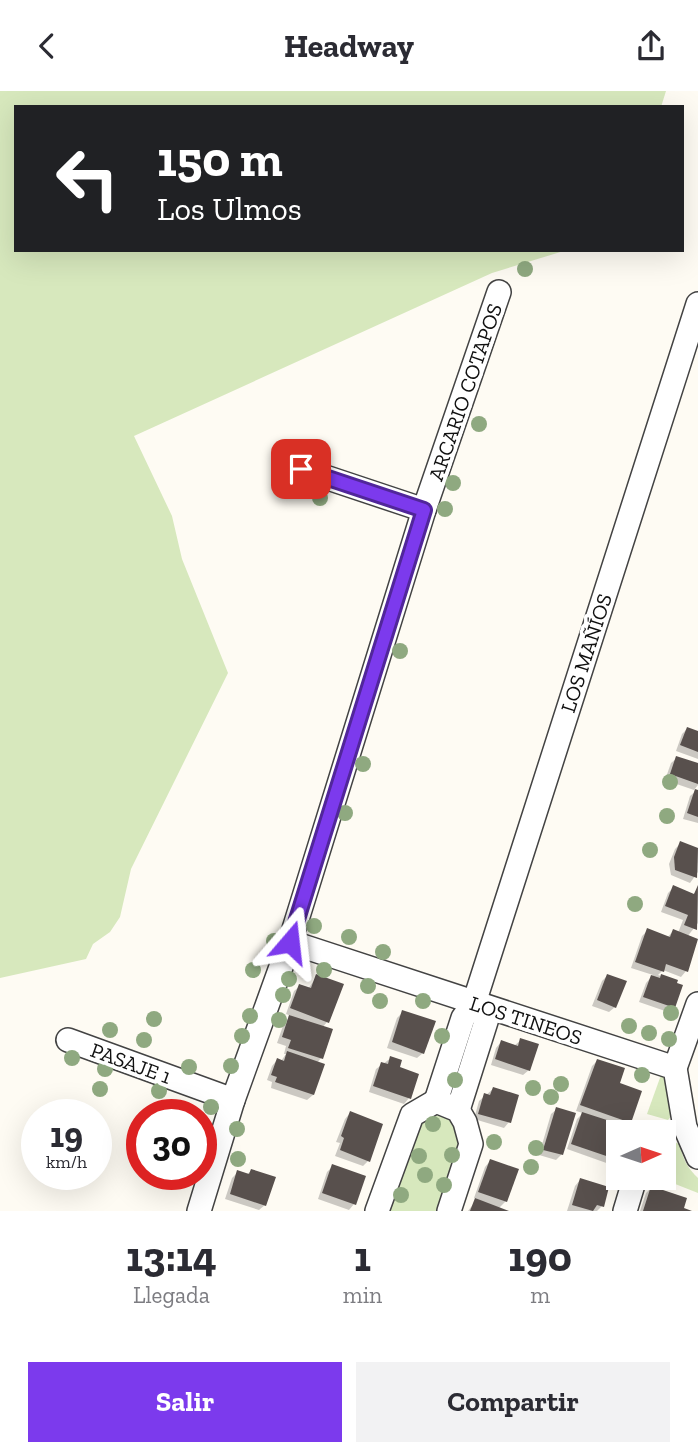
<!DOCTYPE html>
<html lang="es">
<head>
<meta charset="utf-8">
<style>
	:root { --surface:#fff; --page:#f2f2f3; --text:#2b2b33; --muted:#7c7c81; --accent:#7c3aed }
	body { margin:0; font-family:"Zilla Slab",serif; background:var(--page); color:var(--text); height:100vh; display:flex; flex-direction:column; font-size:26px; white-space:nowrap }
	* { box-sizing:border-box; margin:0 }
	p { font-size:23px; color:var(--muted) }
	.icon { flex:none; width:38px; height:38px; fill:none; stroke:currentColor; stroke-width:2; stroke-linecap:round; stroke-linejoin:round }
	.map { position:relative; height:1120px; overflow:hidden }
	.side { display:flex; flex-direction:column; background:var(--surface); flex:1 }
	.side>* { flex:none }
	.hud { position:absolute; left:14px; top:14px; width:670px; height:147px; border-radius:0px; box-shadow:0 7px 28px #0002; background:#202124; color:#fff; overflow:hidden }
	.needle { width:46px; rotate:87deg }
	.controls { position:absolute; left:606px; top:1029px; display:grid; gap:14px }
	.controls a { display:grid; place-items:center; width:70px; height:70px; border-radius:0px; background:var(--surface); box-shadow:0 7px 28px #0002; font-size:35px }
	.speed { position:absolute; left:21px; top:1008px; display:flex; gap:14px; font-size:35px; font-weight:700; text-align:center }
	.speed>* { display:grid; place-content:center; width:91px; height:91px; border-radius:50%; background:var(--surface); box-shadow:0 7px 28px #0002; line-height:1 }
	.speed small { font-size:18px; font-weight:400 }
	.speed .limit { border:10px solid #d22; background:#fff; color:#111 }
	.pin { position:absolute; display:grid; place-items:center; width:60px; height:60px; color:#fff; margin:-30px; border-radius:14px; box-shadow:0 4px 10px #0006 }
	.me { position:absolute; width:77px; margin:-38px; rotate:17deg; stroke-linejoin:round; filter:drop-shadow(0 0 5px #0008) }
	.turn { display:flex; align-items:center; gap:24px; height:147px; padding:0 28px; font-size:32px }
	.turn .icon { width:91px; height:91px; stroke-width:2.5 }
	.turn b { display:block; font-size:49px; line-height:60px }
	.eta { display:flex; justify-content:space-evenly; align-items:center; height:119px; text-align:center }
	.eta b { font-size:42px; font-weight:700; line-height:49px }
	.action { display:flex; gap:14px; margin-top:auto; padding:14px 28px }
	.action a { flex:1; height:80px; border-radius:0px; background:var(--accent); color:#fff; font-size:28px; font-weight:700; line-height:80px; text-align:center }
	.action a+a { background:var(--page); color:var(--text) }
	header { display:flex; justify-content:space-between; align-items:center; height:91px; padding:0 28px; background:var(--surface); font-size:32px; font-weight:700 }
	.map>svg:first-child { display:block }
</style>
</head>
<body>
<header><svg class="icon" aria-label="back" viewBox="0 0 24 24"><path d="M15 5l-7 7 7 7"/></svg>Headway<svg class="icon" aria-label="share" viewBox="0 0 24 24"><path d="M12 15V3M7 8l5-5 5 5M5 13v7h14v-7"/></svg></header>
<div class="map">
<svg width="698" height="1120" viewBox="0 0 698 1120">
	<rect width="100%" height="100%" fill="#fefbf3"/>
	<g fill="#d7e8bd">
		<polygon points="0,0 666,0 661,16 16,16 16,159 567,159 492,182 134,345 172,425 182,468 228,582 131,778 120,826 110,841 93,853 86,868 0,887"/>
		<polygon points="664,981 676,1019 668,1029 647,1023 661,984"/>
		<polygon points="429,1024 446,1025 461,1036 463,1049 439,1120 384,1120 416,1030"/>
		<path d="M670 1050 680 1053C682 1067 688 1078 698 1087V1102L660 1087H663V1051Z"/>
	</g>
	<g fill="#0003">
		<polygon points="687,638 698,642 698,668 676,660 682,643"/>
		<polygon points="677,667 698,674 698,694 694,699 665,689 671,672"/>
		<polygon points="696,700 698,700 698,732 683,728 690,705"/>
		<polygon points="681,752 698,759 698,781 690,792 671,784 669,773 675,758"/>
		<polygon points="674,796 692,804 698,800 698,832 687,846 686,880 681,886 663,879 658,884 675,890 674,916 668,921 639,911 646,892 653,884 631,877 642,845 648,839 667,847 673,840 678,842 683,829 661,821 668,802"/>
		<polygon points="317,885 327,931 322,937 330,939 321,967 317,972 313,1004 307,1009 271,997 272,991 267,989 272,975 277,969 281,970 286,963 284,963 286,955 277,952 284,932 291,925 286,923 294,900 300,895 308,898"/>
		<polygon points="607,885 615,916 609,921 592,915 602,890"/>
		<polygon points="403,921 423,962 417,967 387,957 397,927"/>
		<polygon points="521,949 529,979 523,984 491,974 496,957 501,951 515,954"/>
		<polygon points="391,967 409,1007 404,1013 369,1001 376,978"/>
		<polygon points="597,970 617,993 629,1031 624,1036 611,1032 608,1039 617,1068 612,1074 567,1058 577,1028 583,1022 576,1020 592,975"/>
		<polygon points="493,998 509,1031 504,1037 474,1028 479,1010"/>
		<polygon points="557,1018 574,1023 561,1064 556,1069 539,1064 551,1023"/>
		<polygon points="350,1022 368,1070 363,1075 335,1065 340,1052 336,1051 345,1028"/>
		<polygon points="490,1070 506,1110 498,1118 504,1120 468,1120 477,1108 474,1107 485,1076"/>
		<polygon points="333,1075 354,1113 349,1119 318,1108 327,1081"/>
		<polygon points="251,1080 265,1114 259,1119 225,1108 232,1087 238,1081 246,1084"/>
		<polygon points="580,1089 602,1115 597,1120 567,1120 575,1095"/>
		<polygon points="651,1097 681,1118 688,1120 640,1120 646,1102"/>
	</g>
	<g fill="#58504d">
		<polygon points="687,636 698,640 698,661 680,654"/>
		<polygon points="676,665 698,672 698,693 670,683"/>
		<polygon points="695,698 698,699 698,726 687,722"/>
		<polygon points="680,750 698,757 697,787 675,779 674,766"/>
		<polygon points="673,794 694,803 698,794 697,839 684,834 688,824 665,815"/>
		<polygon points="647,837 670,846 673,838 698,848 688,881 666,873 664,881 635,871"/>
		<polygon points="316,883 344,893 329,932 290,917 299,893 311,897"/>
		<polygon points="607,883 627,890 616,917 597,909"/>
		<polygon points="661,883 678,889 677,892 683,894 675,917 643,906 651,884 660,887"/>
		<polygon points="402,919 436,930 424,963 392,951"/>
		<polygon points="289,924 333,938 323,968 288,957 291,949 282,946"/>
		<polygon points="520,947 539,953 530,980 495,968 501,949 518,955"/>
		<polygon points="287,960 325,973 314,1004 275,991 277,986 271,984 277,967 284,970"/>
		<polygon points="390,965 402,969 400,976 419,983 411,1008 373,995 381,971 388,973"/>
		<polygon points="597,968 625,977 620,992 642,1000 631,1032 580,1014"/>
		<polygon points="493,996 519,1004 511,1032 478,1023 484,1002 490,1004"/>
		<polygon points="556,1016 576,1022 563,1064 543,1059"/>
		<polygon points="350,1020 383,1033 370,1071 340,1059 344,1047 341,1045"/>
		<polygon points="582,1021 613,1031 610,1038 618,1041 618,1069 571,1053"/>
		<polygon points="490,1068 519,1078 507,1111 478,1101"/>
		<polygon points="332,1073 366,1085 356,1114 322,1102"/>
		<polygon points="251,1078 276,1086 266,1115 230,1103 237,1079 249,1083"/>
		<polygon points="580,1087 609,1096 604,1116 597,1114 593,1120 572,1114"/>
		<polygon points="651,1095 687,1107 684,1117 692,1120 643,1120"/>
		<polygon points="475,1107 509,1120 470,1120"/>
	</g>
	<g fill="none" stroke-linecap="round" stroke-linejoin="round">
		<defs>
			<g id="minor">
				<polyline points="301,378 424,419"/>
				<polyline points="290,851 675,977 685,1036 698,1066"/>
				<polyline points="68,949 233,1009"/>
				<polyline points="675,977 698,913"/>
				<polyline points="436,1010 463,927 474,912 698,213"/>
				<polyline points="458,1019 490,918"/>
				<polyline points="199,1120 233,1009 290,851 424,419 499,201"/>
				<polyline points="377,1120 412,1024 436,1010 458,1019 465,1031 471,1053 449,1120"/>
				<polyline points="625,1120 635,1087"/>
			</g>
		</defs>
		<use href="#minor" stroke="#434343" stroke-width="26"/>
		<use href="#minor" stroke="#fff" stroke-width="23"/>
	</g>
	<g fill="#8fa980">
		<circle cx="525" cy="178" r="8"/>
		<circle cx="479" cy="333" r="8"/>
		<circle cx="453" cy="392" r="8"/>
		<circle cx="290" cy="400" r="8"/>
		<circle cx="320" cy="407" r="8"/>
		<circle cx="445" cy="418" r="8"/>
		<circle cx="400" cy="560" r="8"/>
		<circle cx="363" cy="673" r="8"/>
		<circle cx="670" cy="691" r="8"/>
		<circle cx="345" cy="722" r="8"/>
		<circle cx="667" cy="725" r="8"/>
		<circle cx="650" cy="759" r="8"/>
		<circle cx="635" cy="813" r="8"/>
		<circle cx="314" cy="835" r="8"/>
		<circle cx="349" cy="846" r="8"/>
		<circle cx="274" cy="850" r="8"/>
		<circle cx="383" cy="861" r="8"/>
		<circle cx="253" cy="879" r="8"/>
		<circle cx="324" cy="879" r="8"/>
		<circle cx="289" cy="888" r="8"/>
		<circle cx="368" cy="895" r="8"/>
		<circle cx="283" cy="904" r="8"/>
		<circle cx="380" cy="910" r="8"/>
		<circle cx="423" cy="910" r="8"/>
		<circle cx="671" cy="922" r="8"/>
		<circle cx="250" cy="925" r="8"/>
		<circle cx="154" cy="928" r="8"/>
		<circle cx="279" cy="929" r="8"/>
		<circle cx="629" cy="935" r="8"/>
		<circle cx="110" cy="939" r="8"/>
		<circle cx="649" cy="942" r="8"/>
		<circle cx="242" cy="945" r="8"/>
		<circle cx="442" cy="945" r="8"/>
		<circle cx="669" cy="948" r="8"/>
		<circle cx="144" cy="949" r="8"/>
		<circle cx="72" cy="967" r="8"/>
		<circle cx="231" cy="975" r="8"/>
		<circle cx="189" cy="976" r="8"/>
		<circle cx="105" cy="978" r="8"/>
		<circle cx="642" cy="984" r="8"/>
		<circle cx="455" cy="989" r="8"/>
		<circle cx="561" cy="993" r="8"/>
		<circle cx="533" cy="997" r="8"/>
		<circle cx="100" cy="998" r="8"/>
		<circle cx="159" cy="1000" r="8"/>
		<circle cx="551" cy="1006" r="8"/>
		<circle cx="211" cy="1016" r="8"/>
		<circle cx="433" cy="1033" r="8"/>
		<circle cx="237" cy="1038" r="8"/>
		<circle cx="494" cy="1051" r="8"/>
		<circle cx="536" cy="1057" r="8"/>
		<circle cx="452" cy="1064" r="8"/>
		<circle cx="419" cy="1065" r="8"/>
		<circle cx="238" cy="1068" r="8"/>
		<circle cx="531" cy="1076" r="8"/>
		<circle cx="425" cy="1084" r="8"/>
		<circle cx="444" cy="1094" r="8"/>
		<circle cx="401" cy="1104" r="8"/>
	</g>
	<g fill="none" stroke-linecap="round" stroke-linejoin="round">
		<defs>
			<polyline id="route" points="290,851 424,419 301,378"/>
		</defs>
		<use href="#route" stroke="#51269a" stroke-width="18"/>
		<use href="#route" stroke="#7c3aed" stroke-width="12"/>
	</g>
	<g text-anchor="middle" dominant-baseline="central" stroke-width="7" stroke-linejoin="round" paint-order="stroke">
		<g font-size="21" fill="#101010" stroke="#fff">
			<text transform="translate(465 301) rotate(-71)">ARCARIO COTAPOS</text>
			<text transform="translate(586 562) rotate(-72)">LOS MAÑÍOS</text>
			<text transform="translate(526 929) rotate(18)">LOS TINEOS</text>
			<text transform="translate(131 972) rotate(20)">PASAJE 1</text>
		</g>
	</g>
</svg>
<div class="controls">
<a><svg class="needle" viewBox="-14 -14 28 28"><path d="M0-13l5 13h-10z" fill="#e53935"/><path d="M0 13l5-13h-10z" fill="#7c7c81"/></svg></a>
</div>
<div class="speed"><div>19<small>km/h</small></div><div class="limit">30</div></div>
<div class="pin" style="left:301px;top:378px;background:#d93025"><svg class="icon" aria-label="arrive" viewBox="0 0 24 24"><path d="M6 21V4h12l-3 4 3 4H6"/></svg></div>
<svg class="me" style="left:290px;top:851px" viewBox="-20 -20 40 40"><path d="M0-17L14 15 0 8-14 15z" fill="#7c3aed" stroke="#fff" stroke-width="4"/></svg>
<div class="hud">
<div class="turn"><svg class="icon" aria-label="left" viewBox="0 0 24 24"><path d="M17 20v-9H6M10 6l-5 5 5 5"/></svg><div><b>150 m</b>Los Ulmos</div></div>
</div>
</div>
<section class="side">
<div class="eta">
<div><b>13:14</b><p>Llegada</p></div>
<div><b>1</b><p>min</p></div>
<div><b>190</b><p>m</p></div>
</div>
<div class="action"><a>Salir</a><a>Compartir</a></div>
</section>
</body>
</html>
